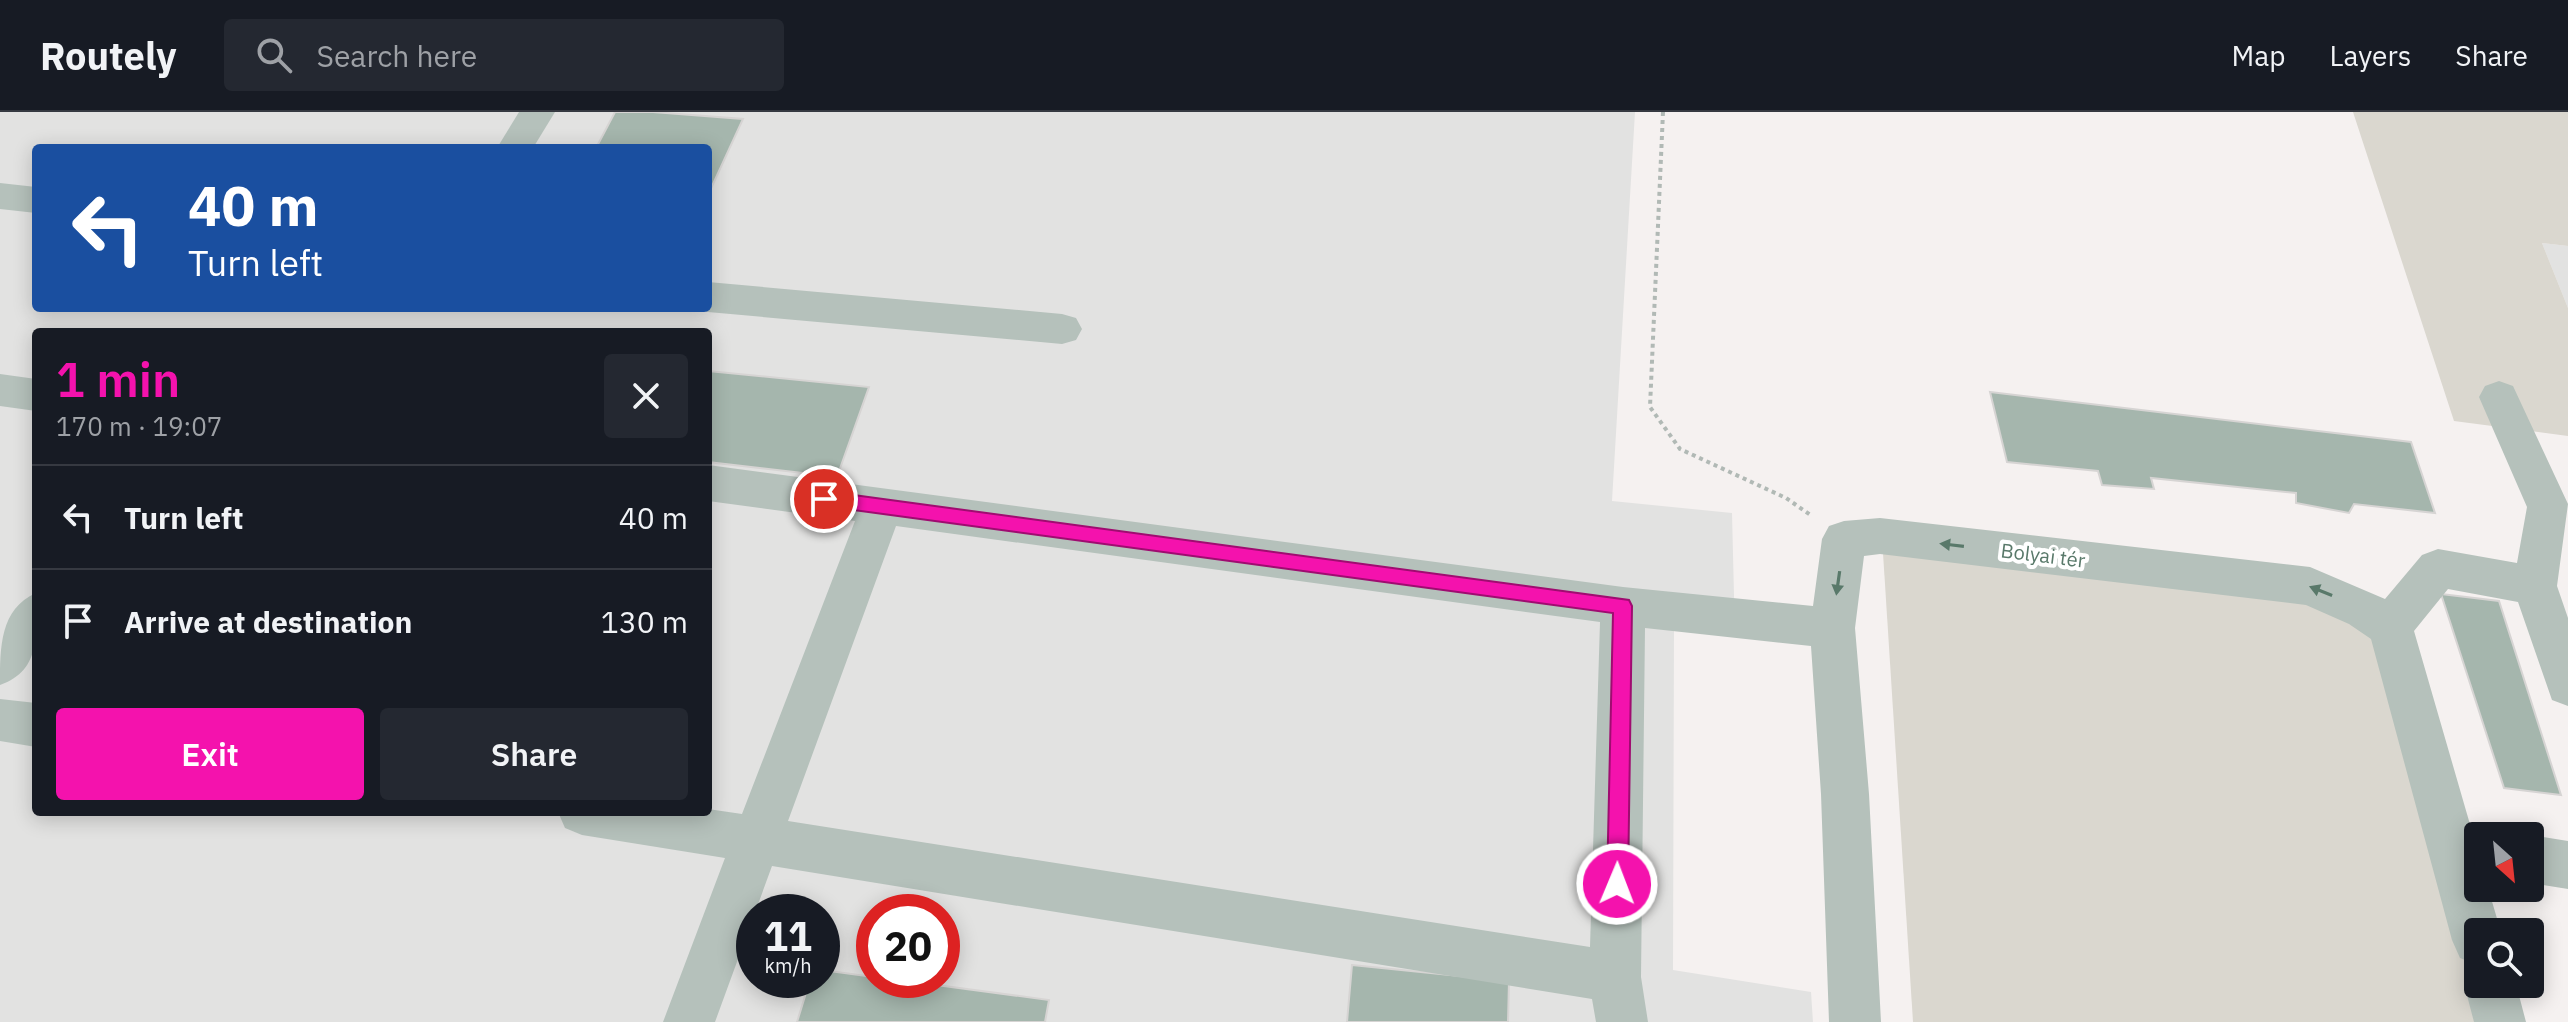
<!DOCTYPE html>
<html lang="en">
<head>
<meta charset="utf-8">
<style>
	:root { --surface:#171b24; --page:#242831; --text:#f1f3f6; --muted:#9ea1a6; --line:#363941; --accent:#f412ad }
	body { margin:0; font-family:"IBM Plex Sans",sans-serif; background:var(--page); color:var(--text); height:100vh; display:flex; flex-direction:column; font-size:30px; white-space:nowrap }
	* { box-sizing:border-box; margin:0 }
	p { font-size:26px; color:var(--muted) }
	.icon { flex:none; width:44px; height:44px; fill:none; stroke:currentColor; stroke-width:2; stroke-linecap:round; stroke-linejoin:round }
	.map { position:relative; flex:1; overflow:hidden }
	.drawer { position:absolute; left:32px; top:216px; width:680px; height:488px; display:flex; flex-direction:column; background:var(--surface); border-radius:8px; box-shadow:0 4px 20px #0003 }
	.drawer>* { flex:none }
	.hud { position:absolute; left:32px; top:32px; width:680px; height:168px; border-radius:8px; box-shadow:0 4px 20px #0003; background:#1a4fa0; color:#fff; overflow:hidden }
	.needle { width:52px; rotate:153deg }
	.tools { position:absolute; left:2464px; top:710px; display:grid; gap:16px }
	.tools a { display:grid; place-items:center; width:80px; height:80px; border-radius:8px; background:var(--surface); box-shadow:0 4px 20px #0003; font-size:40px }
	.speed { position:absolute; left:736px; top:782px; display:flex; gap:16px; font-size:40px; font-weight:700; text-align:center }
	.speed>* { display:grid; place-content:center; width:104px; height:104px; border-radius:50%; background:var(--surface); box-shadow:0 4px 20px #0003; line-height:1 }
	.speed small { font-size:20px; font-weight:400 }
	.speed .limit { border:12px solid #d22; background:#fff; color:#111 }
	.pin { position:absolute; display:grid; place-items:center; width:68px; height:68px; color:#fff; margin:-34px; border:4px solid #fff; border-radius:50%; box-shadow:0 2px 8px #0007 }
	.me { position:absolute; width:88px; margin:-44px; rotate:1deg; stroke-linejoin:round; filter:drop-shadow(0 0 6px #0008) }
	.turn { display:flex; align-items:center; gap:28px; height:168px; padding:0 24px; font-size:36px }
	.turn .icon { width:104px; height:104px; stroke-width:2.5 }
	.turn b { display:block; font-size:56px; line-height:68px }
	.round { display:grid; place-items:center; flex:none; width:84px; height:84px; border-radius:8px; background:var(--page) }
	.summary { display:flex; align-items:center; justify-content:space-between; height:136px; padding:0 24px }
	h1 { font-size:48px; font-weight:600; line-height:60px; color:var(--accent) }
	.action { display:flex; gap:16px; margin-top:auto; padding:16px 24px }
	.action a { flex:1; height:92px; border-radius:8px; background:var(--accent); color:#fff; font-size:32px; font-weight:600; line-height:92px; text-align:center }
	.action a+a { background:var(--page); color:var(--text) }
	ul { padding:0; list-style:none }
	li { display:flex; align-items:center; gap:24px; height:104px; padding:0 24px; border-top:2px solid var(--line) }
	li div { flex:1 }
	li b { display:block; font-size:30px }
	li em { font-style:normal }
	header { display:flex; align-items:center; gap:48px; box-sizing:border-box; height:112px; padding:0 40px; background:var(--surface); border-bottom:2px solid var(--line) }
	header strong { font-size:38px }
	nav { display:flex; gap:44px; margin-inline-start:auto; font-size:28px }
	.search { width:560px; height:72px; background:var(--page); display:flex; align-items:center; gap:20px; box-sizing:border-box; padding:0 28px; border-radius:8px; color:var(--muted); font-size:30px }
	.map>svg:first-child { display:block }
</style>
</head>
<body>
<header>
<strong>Routely</strong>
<div class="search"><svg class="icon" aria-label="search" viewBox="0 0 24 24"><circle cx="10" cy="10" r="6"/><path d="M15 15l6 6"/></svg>Search here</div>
<nav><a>Map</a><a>Layers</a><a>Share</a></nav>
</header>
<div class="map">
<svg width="2568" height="910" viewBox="0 0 2568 910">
	<rect width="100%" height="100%" fill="#f5f1f0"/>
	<g fill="#e2e2e1" fill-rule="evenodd">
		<path d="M0 0H1635L1612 389 1732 401 1735 525 1674 517 1673 858 1811 880 1813 910H0ZM36 36H708V196H36ZM36 220H708V700H36ZM754 800H822V868H754ZM874 800H942V868H874Z"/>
		<polygon points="2542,131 2568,134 2568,196"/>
	</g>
	<g fill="#dad7cf">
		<polygon points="2353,0 2568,0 2568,134 2542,131 2568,196 2568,324 2454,309"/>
		<polygon points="1883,441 2307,487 2372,523 2483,910 1913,910"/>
	</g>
	<g fill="#a5b6ad" stroke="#d6d4d3" stroke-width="2">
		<polygon points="615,0 653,0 743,7 708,83 708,36 596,36"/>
		<polygon points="708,259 869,275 837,365 708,350"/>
		<polygon points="1990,280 2411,330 2435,401 2354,392 2349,401 2296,391 2296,381 2151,366 2154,377 2102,373 2098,359 2007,350"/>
		<polygon points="2441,482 2499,489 2561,683 2504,676"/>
		<polygon points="1352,853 1509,869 1508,910 1347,910"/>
		<polygon points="822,858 874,865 874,868 899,868 1049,888 1045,910 797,910 810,868 822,868"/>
	</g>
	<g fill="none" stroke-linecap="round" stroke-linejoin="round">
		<polyline stroke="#b1b9b5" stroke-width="4" stroke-dasharray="4 4" stroke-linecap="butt" points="1663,0 1650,295 1680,337 1786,386 1812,404"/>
		<g fill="#b5c1bb" fill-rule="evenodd">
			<polygon points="519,0 555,0 533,36 497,36"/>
			<polygon points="0,71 36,75 36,101 0,97"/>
			<polygon points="708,170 1062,202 1076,206 1082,217 1076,228 1062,232 708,200 696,196 708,196"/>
			<polygon points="0,262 36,267 36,299 0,294"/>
			<path d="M2499 269 2513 274 2568 392 2557 474 2568 506V594L2552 588 2518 490 2448 477 2414 519 2478 740V776H2488L2501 820H2478V872H2516L2526 910H2474L2464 872 2475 852 2460 846 2452 828 2371 527 2349 512 2306 493 1880 442 1864 444 1855 516 1869 682 1881 910H1829L1821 682 1811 534 1645 516 1641 865 1648 910H1596L1592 887 772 754 715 910H663L725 746 582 723 565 716 558 700H708V697L742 702 855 409 708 389V353L1623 475 1813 494 1822 427 1829 414 1844 409 1880 406 2310 455 2385 487 2422 443 2438 437 2517 451 2527 395 2479 285 2485 274ZM896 414 1600 510 1590 835 788 709Z"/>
			<path d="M36 481C36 519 43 558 0 573 0 535 0 497 36 481Z"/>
			<polygon points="0,587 36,591 36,635 0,629"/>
			<polygon points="2530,723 2568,729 2568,777 2530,771"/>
		</g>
	</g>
	<defs><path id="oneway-solid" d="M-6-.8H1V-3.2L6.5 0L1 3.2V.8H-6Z" transform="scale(2)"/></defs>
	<g fill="#59796a">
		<use href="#oneway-solid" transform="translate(1952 433) rotate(-173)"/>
		<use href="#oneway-solid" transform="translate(1838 471) rotate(98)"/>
		<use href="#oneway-solid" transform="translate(2321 479) rotate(-158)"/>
	</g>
	<polygon fill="#f412ad" stroke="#9f0c70" stroke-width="2" points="824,379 1629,488 1632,494 1628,772 1625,779 1617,782 1610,779 1607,772 1613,501 824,394 815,387"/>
	<g text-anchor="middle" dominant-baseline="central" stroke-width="8" stroke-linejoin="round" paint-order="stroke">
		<g font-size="20" fill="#59796a" stroke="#fff">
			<text transform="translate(2043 443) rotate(7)">Bolyai tér</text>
		</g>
	</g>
</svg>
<div class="tools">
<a><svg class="needle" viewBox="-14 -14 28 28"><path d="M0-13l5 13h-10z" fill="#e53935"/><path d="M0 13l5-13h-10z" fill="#9ea1a6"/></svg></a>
<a><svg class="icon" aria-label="search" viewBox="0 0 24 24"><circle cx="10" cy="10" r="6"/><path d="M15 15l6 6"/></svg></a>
</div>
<div class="speed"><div>11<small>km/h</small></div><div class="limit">20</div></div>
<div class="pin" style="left:824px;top:387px;background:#d93025"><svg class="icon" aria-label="arrive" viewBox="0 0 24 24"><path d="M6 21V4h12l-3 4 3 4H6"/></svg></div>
<svg class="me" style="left:1617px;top:772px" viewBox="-20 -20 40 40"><circle r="17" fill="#f412ad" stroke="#fff" stroke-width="3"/><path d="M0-11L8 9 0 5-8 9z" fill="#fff"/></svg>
<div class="hud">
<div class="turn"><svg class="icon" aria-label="left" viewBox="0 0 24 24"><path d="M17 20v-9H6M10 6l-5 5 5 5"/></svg><div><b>40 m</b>Turn left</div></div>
</div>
<section class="drawer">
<div class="summary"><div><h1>1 min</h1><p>170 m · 19:07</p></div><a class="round"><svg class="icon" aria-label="close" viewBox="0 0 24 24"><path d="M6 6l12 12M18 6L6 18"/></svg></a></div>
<ul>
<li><svg class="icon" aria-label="left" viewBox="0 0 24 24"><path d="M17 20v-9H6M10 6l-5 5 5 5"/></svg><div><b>Turn left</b></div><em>40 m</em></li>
<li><svg class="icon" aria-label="arrive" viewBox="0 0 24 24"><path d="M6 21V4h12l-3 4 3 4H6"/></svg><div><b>Arrive at destination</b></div><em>130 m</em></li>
</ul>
<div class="action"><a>Exit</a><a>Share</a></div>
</section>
</div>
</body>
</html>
